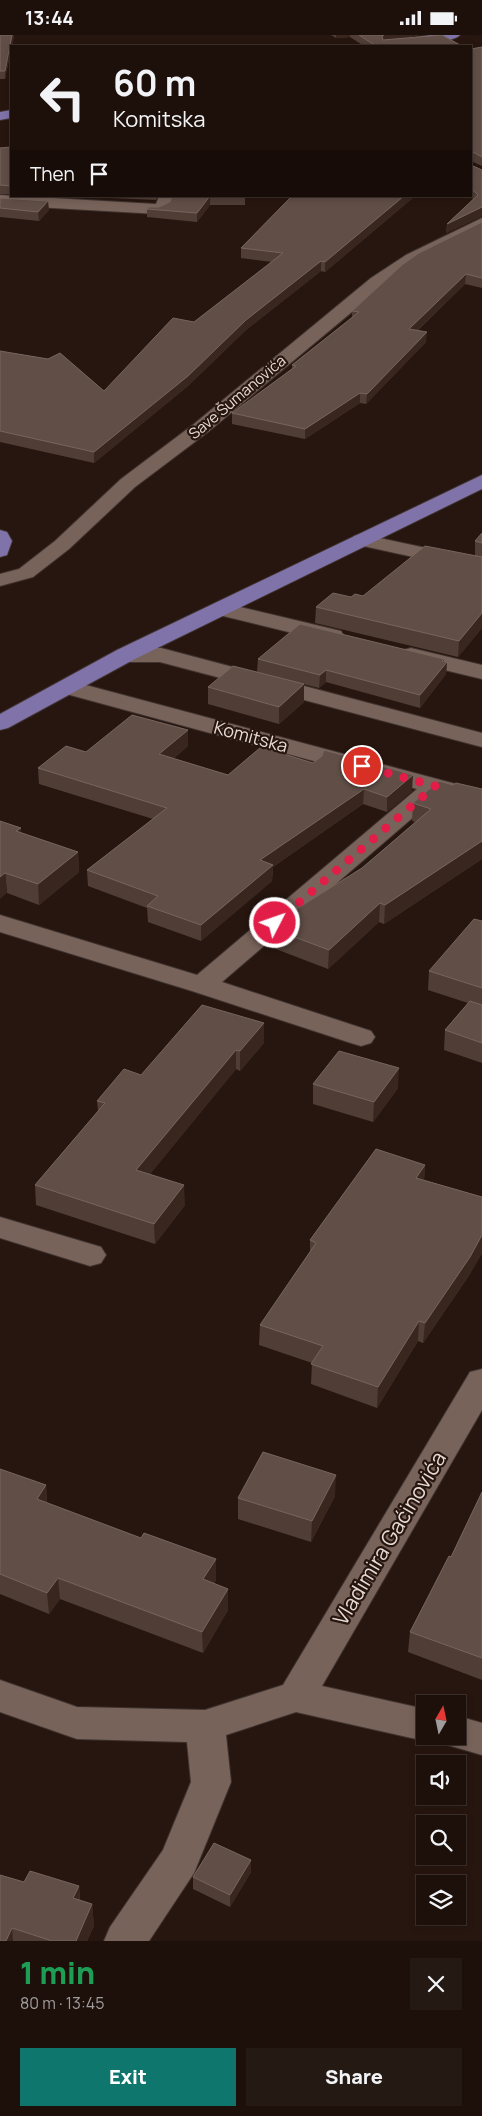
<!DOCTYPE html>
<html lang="en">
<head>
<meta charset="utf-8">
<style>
	:root { --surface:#1d100b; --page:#251914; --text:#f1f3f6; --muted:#a09d9d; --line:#3b302c; --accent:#0f766e }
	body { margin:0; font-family:Manrope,sans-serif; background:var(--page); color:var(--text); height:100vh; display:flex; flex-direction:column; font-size:19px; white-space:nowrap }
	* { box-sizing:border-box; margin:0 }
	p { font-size:16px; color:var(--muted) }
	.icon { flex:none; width:28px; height:28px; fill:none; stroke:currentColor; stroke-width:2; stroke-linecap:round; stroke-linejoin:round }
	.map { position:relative; height:1906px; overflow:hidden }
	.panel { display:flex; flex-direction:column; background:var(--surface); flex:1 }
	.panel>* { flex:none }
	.hud { position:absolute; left:10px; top:10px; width:462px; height:152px; border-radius:0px; box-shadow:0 2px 8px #0003,0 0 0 1px var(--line); background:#1d100b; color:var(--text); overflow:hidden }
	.needle { width:32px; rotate:9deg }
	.buttons { position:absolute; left:416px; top:1660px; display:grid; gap:10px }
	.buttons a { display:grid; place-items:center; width:50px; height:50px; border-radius:0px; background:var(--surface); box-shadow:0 2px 8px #0003,0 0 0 1px var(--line); font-size:25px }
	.pin { position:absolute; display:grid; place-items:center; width:42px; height:42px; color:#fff; margin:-21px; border:2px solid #fff; border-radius:50%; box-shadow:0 1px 5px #0007 }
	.me { position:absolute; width:55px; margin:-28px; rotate:49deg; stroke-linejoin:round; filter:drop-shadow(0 0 4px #0008) }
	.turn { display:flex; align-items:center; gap:18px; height:105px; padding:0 20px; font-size:22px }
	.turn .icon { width:65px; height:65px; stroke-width:2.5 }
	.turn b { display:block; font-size:35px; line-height:42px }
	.then { display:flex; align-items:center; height:48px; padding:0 20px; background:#0003; gap:10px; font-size:19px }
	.round { display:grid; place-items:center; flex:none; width:52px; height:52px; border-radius:0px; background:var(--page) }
	.summary { display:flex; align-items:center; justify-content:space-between; height:85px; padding:0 20px }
	h1 { font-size:30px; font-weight:800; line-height:38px; color:#1e9e55 }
	.action { display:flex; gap:10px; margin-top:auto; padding:10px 20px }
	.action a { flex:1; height:58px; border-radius:0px; background:var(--accent); color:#fff; font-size:20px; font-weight:800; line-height:58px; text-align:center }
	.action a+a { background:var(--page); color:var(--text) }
	.status { display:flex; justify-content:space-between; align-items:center; height:35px; padding:0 25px; background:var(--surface); direction:ltr }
	.status svg { height:14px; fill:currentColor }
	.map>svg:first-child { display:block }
</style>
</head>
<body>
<div class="status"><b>13:44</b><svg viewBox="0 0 49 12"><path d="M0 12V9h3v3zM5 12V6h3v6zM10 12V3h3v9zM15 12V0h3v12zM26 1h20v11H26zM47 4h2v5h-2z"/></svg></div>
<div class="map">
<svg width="482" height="1906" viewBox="0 0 482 1906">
	<rect width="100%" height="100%" fill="#27160f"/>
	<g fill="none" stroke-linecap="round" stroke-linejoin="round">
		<defs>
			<g id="minor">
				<polygon points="0,160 156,169 159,161 175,161 169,174 158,179 0,170"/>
				<polygon points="482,183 482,194 418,226 383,251 208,397 135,452 69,514 33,542 0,551 0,539 19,534 55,506 121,444 194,389 371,243 406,220"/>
				<polygon points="361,499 482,525 482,537 354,509 351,505 354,501"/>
				<polygon points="223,568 341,596 344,601 341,606 333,608 215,579 212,574 215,569"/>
				<polygon points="125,613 161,613 482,698 482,712 160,627 125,627 117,625 114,620 117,615"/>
				<polygon points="411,613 482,630 482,644 403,625 400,620 403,615"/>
				<polygon points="67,645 482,756 482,771 439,760 222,947 371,996 375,1002 371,1008 361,1011 351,1008 192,956 0,897 0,880 197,940 417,754 59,657 56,652 59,647"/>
				<polygon points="0,1182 101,1212 106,1220 101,1228 90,1231 0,1203"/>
				<polygon points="482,1334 482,1375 322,1651 425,1674 425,1701 439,1701 425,1706 296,1677 226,1700 231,1747 194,1838 149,1906 104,1906 110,1892 163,1815 191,1747 187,1707 77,1704 0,1677 0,1645 77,1672 205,1675 283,1650 470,1337"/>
				<polygon points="458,1681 482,1688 482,1720 444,1709 441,1701 458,1701"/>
			</g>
			<g id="major">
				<path d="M431 0H460C452 9 396 12 383 11L389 7Z"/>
				<polygon points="11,75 11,83 0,85 0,77"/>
				<polygon points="482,440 482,454 133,625 8,693 0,695 0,679 117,615"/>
				<polygon points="0,495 7,497 12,506 7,520 0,522"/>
			</g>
		</defs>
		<use href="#minor" stroke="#3f3330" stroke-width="2"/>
		<use href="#major" stroke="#3f3330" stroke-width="2"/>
		<use href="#minor" fill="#78635a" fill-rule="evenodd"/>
		<use href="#major" fill="#8073a9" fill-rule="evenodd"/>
	</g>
	<g fill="#503e36">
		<polygon points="0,0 14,1 5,44 0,44"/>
		<polygon points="331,0 420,0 397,4 462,11 364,11 350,2 336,3"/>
		<polygon points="482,12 482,131 471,126 471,14"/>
		<polygon points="11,112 11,159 0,159 0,113"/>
		<polygon points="471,130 482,135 482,181 446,198 447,189 473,164 470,161 471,161"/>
		<polygon points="66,161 158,161 156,165"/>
		<polygon points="172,161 245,162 245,170 210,170 197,187 147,182 147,174 159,172 170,167"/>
		<polygon points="292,161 415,161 325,237 321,236 246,295 188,351 94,428 0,407 0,316 104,356 272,227 241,223 241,213"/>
		<polygon points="0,163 49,175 39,186 0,182"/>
		<polygon points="482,187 482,253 465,249 417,296 426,307 366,369 360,368 305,404 232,389 232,378 292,334 292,330 352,283 352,276"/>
		<polygon points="482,498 482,593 458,622 315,588 316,572 351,562 363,561 475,521 475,506"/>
		<polygon points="258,624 444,624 444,626 447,627 446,639 420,673 326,647 319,653 257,637"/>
		<polygon points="208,652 304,667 279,689 208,669"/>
		<polygon points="188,695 188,711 173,724 228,740 313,728 412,756 387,777 363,769 273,832 272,846 201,906 148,887 147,873 88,851 87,835 153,784 39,749 38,733 86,717"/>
		<polygon points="453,750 482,754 482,824 384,889 379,887 328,934 268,911 268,892 362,833 415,787 412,786 413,768"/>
		<polygon points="0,786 21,798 78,817 79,837 39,870 7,858"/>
		<polygon points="482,886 482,1028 444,1015 445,995 468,968 428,955 429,936"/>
		<polygon points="264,1008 240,1036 236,1034 150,1139 185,1170 155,1209 36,1170 35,1150 98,1076 97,1066 141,1040"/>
		<polygon points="313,1049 398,1053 373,1087 313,1069"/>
		<polygon points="425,1130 424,1145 482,1162 482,1218 468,1242 423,1308 418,1306 377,1373 311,1349 312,1328 259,1310 260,1290 310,1217 310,1205"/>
		<polygon points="0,1434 46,1450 47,1468 141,1503 216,1524 216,1545 214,1549 228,1554 228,1575 203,1618 60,1564 49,1579 0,1559"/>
		<polygon points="482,1457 482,1645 408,1617 410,1597 451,1522"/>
		<polygon points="335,1461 311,1507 238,1484 238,1463"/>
		<polygon points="251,1825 251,1837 230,1872 193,1854 193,1842"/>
		<polygon points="24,1847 79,1851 80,1865 92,1869 94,1891 87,1906 0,1906"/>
	</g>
	<g fill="#39271f">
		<polygon points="12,0 14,0 5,44 5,36"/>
		<polygon points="336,0 350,0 350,2 336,3"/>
		<polygon points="384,0 420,0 389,5 382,9 382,1"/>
		<polygon points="210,161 210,170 197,187 197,178"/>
		<polygon points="404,161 415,161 325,237 325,227"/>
		<polygon points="48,166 49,175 39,186 38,177"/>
		<polygon points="482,172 482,181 446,198 447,189"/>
		<polygon points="321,226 321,236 246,295 188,351 94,428 94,417 246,285"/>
		<polygon points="466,239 465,249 408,304 409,294"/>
		<polygon points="427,297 426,307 366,369 367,359"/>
		<polygon points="360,358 360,368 305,404 305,394"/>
		<polygon points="482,578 482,593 458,622 459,606"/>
		<polygon points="444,624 444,630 447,627 446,639 420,673 420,660"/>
		<polygon points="326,635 326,647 319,653 320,640"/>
		<polygon points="304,649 304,667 279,689 279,672"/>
		<polygon points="188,695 188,711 160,735 159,719"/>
		<polygon points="413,740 412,756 387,777 387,762"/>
		<polygon points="364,754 363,769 273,832 272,846 201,906 201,890 260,825"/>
		<polygon points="21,793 22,813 16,796"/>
		<polygon points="482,806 482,824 384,889 385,870"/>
		<polygon points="78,817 79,837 39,870 38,849"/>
		<polygon points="5,838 7,858 0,864 0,842"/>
		<polygon points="380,868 379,887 328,934 329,915"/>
		<polygon points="264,988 264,1008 240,1036 240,1016"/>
		<polygon points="236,1015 236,1034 137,1155 136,1135"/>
		<polygon points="399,1033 398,1053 373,1087 374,1067"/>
		<polygon points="425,1130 424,1149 416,1143"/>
		<polygon points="184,1150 185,1170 155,1209 154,1189"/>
		<polygon points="482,1200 482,1218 468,1242 423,1308 425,1288"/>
		<polygon points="419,1286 418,1306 377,1373 378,1352"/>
		<polygon points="336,1440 335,1461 311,1507 312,1486"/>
		<polygon points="46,1450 47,1471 37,1464"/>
		<polygon points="216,1524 216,1545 204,1566 203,1544"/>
		<polygon points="58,1543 60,1564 49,1579 47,1558"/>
		<polygon points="228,1554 228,1575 203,1618 202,1597"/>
		<polygon points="251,1825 251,1837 230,1872 230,1860"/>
		<polygon points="79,1851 80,1873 73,1863"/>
		<polygon points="92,1869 94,1891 87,1906 76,1906"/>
		<polygon points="12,1893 13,1906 6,1906"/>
	</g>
	<g fill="#614f47" stroke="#76655e">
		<polygon points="0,0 12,0 5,36 0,36"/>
		<polygon points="359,0 384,0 382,1 383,5 442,0 462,11 376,11"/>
		<polygon points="482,12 482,122 471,116 471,14"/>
		<polygon points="11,112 11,151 0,150 0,113"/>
		<polygon points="471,130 482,135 482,172 447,189 478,160 471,153"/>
		<polygon points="172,161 245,161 245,162 210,161 197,178 147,174 148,172 159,172 170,167"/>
		<polygon points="292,161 404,161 325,227 321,226 246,285 188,341 94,417 0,396 0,316 48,324 60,318 104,356 173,283 194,287 283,218 241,213"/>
		<polygon points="0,163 48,166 38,177 0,173"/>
		<polygon points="482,187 482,243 466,239 409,294 427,297 367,359 360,358 305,394 232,378 296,331 292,330 359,277 352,276 402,230 419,218"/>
		<polygon points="482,498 482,508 475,506"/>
		<polygon points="425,511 482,522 482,578 459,606 316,572 333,558 351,562 355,559 363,561"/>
		<polygon points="300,589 444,624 442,626 447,627 420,660 326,635 320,640 258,624"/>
		<polygon points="233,631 304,649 279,672 208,652"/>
		<polygon points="132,680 188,695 159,719 228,740 261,712 313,728 322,721 324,715 413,740 387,762 364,754 260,825 273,830 201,890 147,871 158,861 87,835 167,773 38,733 66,711 86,717"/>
		<polygon points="439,746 453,750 456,748 482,754 482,806 385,870 380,868 329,915 268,892 362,833 431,774 413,768"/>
		<polygon points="0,786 21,793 16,796 78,817 38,849 5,838 0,842"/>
		<polygon points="474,884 482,886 482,953 429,936"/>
		<polygon points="470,966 482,970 482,1008 445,995"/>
		<polygon points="202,970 264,988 240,1016 236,1015 136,1135 184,1150 154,1189 35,1150 105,1068 97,1066 124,1034 141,1040"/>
		<polygon points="339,1016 399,1033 374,1067 313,1049"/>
		<polygon points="376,1114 425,1130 416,1143 482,1162 482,1200 470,1222 425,1288 419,1286 378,1352 311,1329 323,1311 260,1290 316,1208 310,1205"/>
		<polygon points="263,1417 336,1440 312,1486 238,1463"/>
		<polygon points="0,1434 46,1450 37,1464 141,1503 144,1498 216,1524 203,1544 228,1554 202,1597 58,1543 47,1558 0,1539"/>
		<polygon points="482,1457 482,1623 410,1597 449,1521 451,1522"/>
		<polygon points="214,1808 251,1825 230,1860 193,1842"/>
		<polygon points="30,1836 79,1851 73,1863 92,1869 76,1906 52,1906 12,1893 6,1906 0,1906 0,1840 24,1847"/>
	</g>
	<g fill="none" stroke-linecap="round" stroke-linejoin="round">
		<polyline stroke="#e11d48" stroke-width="9" stroke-dasharray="0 16.2" points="275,888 435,751 362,731"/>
	</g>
	<g text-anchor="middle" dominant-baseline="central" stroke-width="4.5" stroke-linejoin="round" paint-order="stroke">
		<g font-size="15" fill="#e7dbd6" stroke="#27160f">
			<text transform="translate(237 362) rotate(-40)">Save Šumanovića</text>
		</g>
		<g font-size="18" fill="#e7dbd6" stroke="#27160f">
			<text transform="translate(251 701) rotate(15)">Komitska</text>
		</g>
		<g font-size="21" fill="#e7dbd6" stroke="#27160f">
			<text transform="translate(389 1503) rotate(-59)">Vladimira Gaćinovića</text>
		</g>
	</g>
</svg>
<div class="buttons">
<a><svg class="needle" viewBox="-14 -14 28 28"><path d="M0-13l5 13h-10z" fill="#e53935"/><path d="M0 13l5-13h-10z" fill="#a09d9d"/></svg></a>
<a><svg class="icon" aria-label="sound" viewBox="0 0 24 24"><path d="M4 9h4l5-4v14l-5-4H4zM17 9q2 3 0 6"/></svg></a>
<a><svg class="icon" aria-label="search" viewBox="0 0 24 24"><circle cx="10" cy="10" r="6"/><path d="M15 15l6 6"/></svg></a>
<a><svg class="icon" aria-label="layers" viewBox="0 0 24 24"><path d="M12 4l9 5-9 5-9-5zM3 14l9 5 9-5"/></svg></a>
</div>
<div class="pin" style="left:362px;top:731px;background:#d93025"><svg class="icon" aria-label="arrive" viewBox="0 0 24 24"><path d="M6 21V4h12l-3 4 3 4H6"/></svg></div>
<svg class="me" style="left:275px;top:888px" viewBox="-20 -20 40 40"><circle r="17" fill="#e11d48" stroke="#fff" stroke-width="3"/><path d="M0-11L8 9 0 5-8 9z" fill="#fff"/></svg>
<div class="hud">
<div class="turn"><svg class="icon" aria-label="left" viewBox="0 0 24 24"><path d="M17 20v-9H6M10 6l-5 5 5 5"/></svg><div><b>60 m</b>Komitska</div></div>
<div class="then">Then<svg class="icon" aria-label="arrive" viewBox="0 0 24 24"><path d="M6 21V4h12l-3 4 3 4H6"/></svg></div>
</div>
</div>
<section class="panel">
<div class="summary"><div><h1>1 min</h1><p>80 m · 13:45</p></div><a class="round"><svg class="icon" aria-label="close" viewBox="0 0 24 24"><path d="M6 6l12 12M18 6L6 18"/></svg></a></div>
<div class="action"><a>Exit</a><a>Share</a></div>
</section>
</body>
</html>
